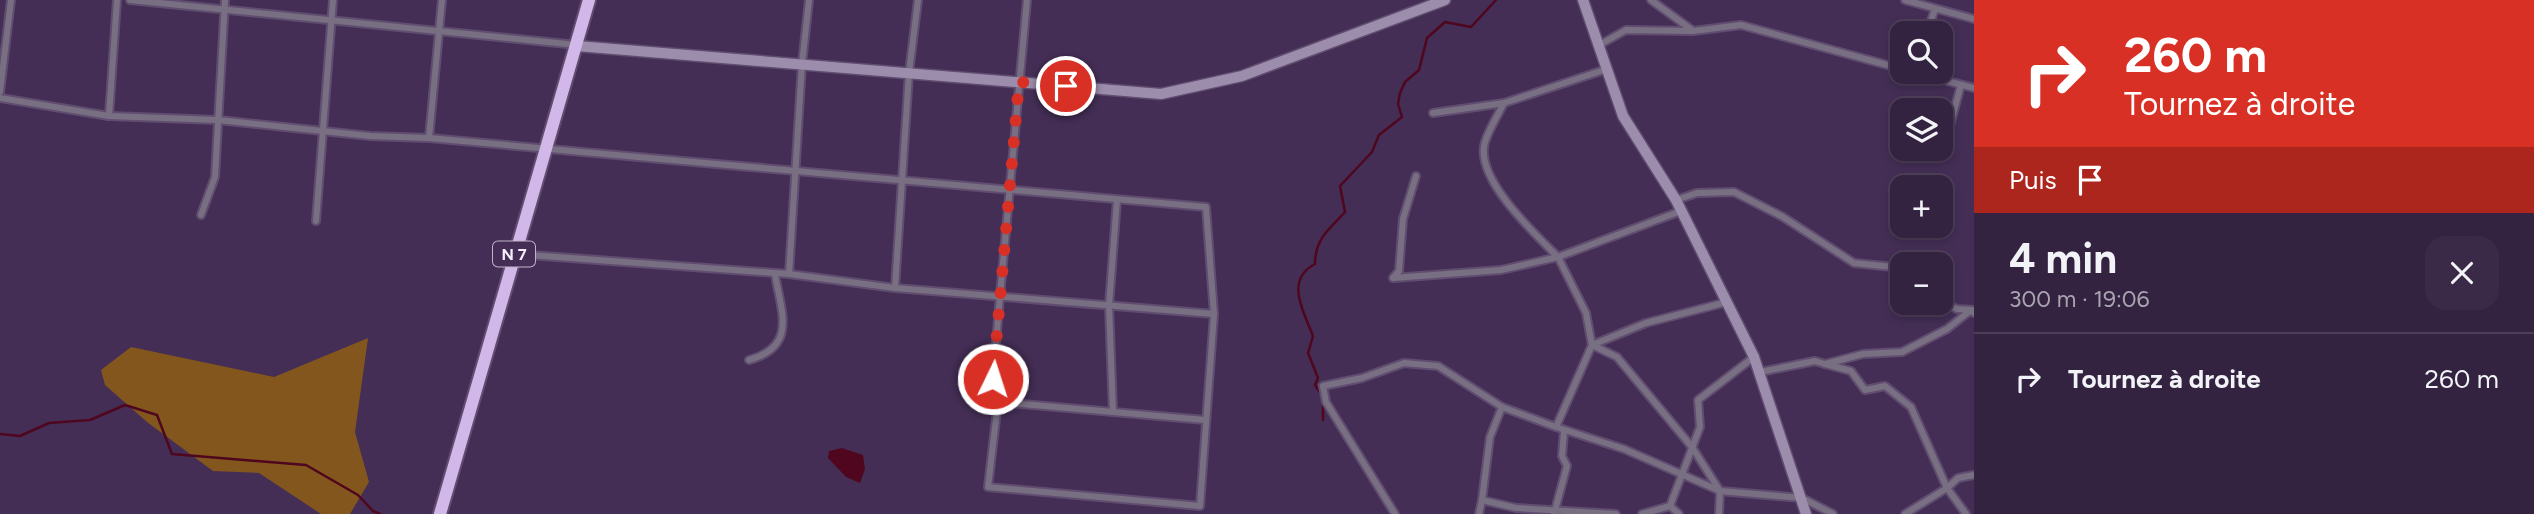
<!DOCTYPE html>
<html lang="fr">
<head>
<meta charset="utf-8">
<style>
	:root { --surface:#332240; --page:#3b2a47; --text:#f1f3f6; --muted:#a9a4b1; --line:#4e3f59 }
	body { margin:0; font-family:Figtree,sans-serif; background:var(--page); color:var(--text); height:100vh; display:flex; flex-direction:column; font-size:26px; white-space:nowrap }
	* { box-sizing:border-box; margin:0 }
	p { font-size:23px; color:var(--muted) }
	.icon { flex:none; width:38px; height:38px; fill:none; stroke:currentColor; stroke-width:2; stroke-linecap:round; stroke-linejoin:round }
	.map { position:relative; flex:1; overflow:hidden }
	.drawer { display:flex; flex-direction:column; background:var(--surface); width:560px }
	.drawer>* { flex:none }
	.guide { background:#d93025; color:#fff; overflow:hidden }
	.tools { position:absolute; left:1890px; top:21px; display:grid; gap:14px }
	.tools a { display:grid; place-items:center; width:63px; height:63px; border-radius:14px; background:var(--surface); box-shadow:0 4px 10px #0003,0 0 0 2px var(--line); font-size:35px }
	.pin { position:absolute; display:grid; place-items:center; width:60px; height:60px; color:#fff; margin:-30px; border:4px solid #fff; border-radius:50%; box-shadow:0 2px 7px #0007 }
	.me { position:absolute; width:77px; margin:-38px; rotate:4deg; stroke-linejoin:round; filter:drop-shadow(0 0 5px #0008) }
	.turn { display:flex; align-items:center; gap:24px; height:147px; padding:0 35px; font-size:32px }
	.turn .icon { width:91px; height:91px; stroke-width:2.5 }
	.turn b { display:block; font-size:49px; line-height:60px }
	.then { display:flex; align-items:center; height:66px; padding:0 35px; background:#0003; gap:14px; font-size:26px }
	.round { display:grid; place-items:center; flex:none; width:74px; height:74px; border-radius:21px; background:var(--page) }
	.head { display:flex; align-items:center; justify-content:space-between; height:119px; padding:0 35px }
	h1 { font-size:42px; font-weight:700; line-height:52px }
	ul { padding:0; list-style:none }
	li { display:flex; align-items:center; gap:21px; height:91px; padding:0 35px; border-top:2px solid var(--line) }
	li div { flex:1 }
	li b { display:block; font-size:26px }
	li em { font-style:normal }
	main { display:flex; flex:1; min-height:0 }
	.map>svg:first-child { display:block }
</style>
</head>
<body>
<main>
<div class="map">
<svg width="1974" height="514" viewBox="0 0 1974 514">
	<rect width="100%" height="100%" fill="#442e55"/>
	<polygon fill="#83561d" points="368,338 355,432 369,482 350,514 321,514 259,473 213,471 147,422 105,385 101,370 131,347 274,377"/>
	<polygon fill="#4f061e" points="842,448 863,455 865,469 860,483 846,477 828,458 829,451"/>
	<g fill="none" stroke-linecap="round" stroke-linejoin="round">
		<g stroke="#4f061e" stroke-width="2.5">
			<path d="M1323 420V397L1315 385 1318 378 1308 353 1313 336C1304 312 1284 280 1315 264 1315 238 1329 230 1345 212L1340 186 1372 152 1379 135 1402 117 1398 104 1400 93 1405 82 1419 70 1427 38 1445 22 1471 27 1496 0"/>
			<polyline points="0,434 20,436 49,423 90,420 125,405 157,415 172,454 306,465 358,495 373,511 380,514"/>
		</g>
		<defs>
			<g id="street">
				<polyline points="130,0 577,45"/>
				<polyline points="1651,0 1692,30"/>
				<polyline points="1905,0 1974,19"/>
				<polyline points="1927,33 1935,9"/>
				<polyline points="1601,44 1626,30 1693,31 1741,25 1902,69"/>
				<polyline points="1913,72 1974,88"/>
				<polyline points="0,92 11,0"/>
				<path d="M0 98 109 116 218 120 370 136 429 138C688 161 947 186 1206 207L1214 314 1200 506 988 487 998 402 993 379 1000 296 1027 0"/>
				<path d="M1504 103C1498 115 1489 129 1485 142 1474 178 1534 233 1558 257L1681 211"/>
				<polyline points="1433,113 1504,103 1607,69"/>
				<polyline points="109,116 117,0"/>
				<polyline points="429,138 442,0"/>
				<polyline points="1946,140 1961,85"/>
				<polyline points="1416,176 1403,219 1399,271 1393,278 1501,270 1558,257 1586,313 1592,345 1556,427 1624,449 1720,491 1802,498 1833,514"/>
				<polyline points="1676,200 1697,193 1734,192 1783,217 1854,263 1893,267 1902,272"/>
				<polyline points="201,215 215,177 225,0"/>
				<polyline points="316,221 333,0"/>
				<polyline points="516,254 789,274 895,288 1214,314"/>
				<polyline points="789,274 802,64 809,0"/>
				<polyline points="895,288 909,73 918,0"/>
				<polyline points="1941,301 1957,309 1972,310"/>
				<path d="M749 360C798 346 781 312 775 274"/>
				<polyline points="1760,372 1815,361 1825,364"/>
				<polyline points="998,402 1205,420"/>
				<polyline points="1502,407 1490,437 1482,500 1516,508 1616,514"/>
				<polyline points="1113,412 1109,306 1117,200"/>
				<polyline points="1670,506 1679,514"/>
				<polyline points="1395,514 1326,402 1323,386 1362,378 1404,363 1438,366 1502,407 1556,427"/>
				<polyline points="1479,514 1482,500"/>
				<polyline points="1554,514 1567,466 1562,456 1564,432"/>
				<polyline points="1642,514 1670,506 1700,427 1698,400 1754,357"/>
				<polyline points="1719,514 1720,491 1692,447 1617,357 1592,345 1646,323 1727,302"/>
				<polyline points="1905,514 1947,488 1911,407 1885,386 1865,390 1851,371 1825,364 1863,354 1902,352 1947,329 1971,310 1974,313"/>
				<polyline points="1966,514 1947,488 1958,478 1974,475"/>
			</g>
			<g id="secondary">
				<polyline points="1583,0 1623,116 1676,200 1754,357 1806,514"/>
				<polyline points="577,46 1161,94 1242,76 1445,0"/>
			</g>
			<polyline id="highway" points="440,514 589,0"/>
		</defs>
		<use href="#street" stroke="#604d70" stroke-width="10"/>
		<use href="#secondary" stroke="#604d70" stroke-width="13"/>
		<use href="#highway" stroke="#604d70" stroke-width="16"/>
		<use href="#street" stroke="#796f83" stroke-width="6"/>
		<use href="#secondary" stroke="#9d8dac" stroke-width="10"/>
		<use href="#highway" stroke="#d2b8e9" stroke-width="12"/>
	</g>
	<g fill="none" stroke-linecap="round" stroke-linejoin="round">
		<polyline stroke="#d93025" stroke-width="12" stroke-dasharray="0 21.6" points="993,379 1019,82 1066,86"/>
	</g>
	<g text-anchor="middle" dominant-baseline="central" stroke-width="6" stroke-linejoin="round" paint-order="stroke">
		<rect fill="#442e55" stroke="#c0b4ca" stroke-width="2" x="493" y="241.5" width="42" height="25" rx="5"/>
		<g font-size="16" font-weight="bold" fill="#f5edfc">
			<text x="514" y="254">N 7</text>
		</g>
	</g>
</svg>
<div class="tools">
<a><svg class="icon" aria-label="search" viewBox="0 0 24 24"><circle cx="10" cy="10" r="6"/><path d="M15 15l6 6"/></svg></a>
<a><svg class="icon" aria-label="layers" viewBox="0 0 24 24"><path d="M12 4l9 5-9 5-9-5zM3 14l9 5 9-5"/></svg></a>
<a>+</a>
<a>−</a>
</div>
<div class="pin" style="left:1066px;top:86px;background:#d93025"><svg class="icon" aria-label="arrive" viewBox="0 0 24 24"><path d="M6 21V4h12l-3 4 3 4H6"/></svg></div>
<svg class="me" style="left:993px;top:379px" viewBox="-20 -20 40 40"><circle r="17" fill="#d93025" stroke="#fff" stroke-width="3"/><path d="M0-11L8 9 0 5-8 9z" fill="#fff"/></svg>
</div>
<section class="drawer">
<div class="guide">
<div class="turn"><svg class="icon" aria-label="right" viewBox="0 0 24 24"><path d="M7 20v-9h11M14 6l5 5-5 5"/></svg><div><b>260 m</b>Tournez à droite</div></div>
<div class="then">Puis<svg class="icon" aria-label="arrive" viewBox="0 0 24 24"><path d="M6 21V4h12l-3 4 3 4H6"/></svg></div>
</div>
<div class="head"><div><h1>4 min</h1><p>300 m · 19:06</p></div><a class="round"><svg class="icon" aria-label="close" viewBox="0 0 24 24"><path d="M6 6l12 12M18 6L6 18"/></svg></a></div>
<ul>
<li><svg class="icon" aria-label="right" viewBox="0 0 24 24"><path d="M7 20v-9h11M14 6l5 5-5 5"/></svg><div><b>Tournez à droite</b></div><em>260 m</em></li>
</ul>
</section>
</main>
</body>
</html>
